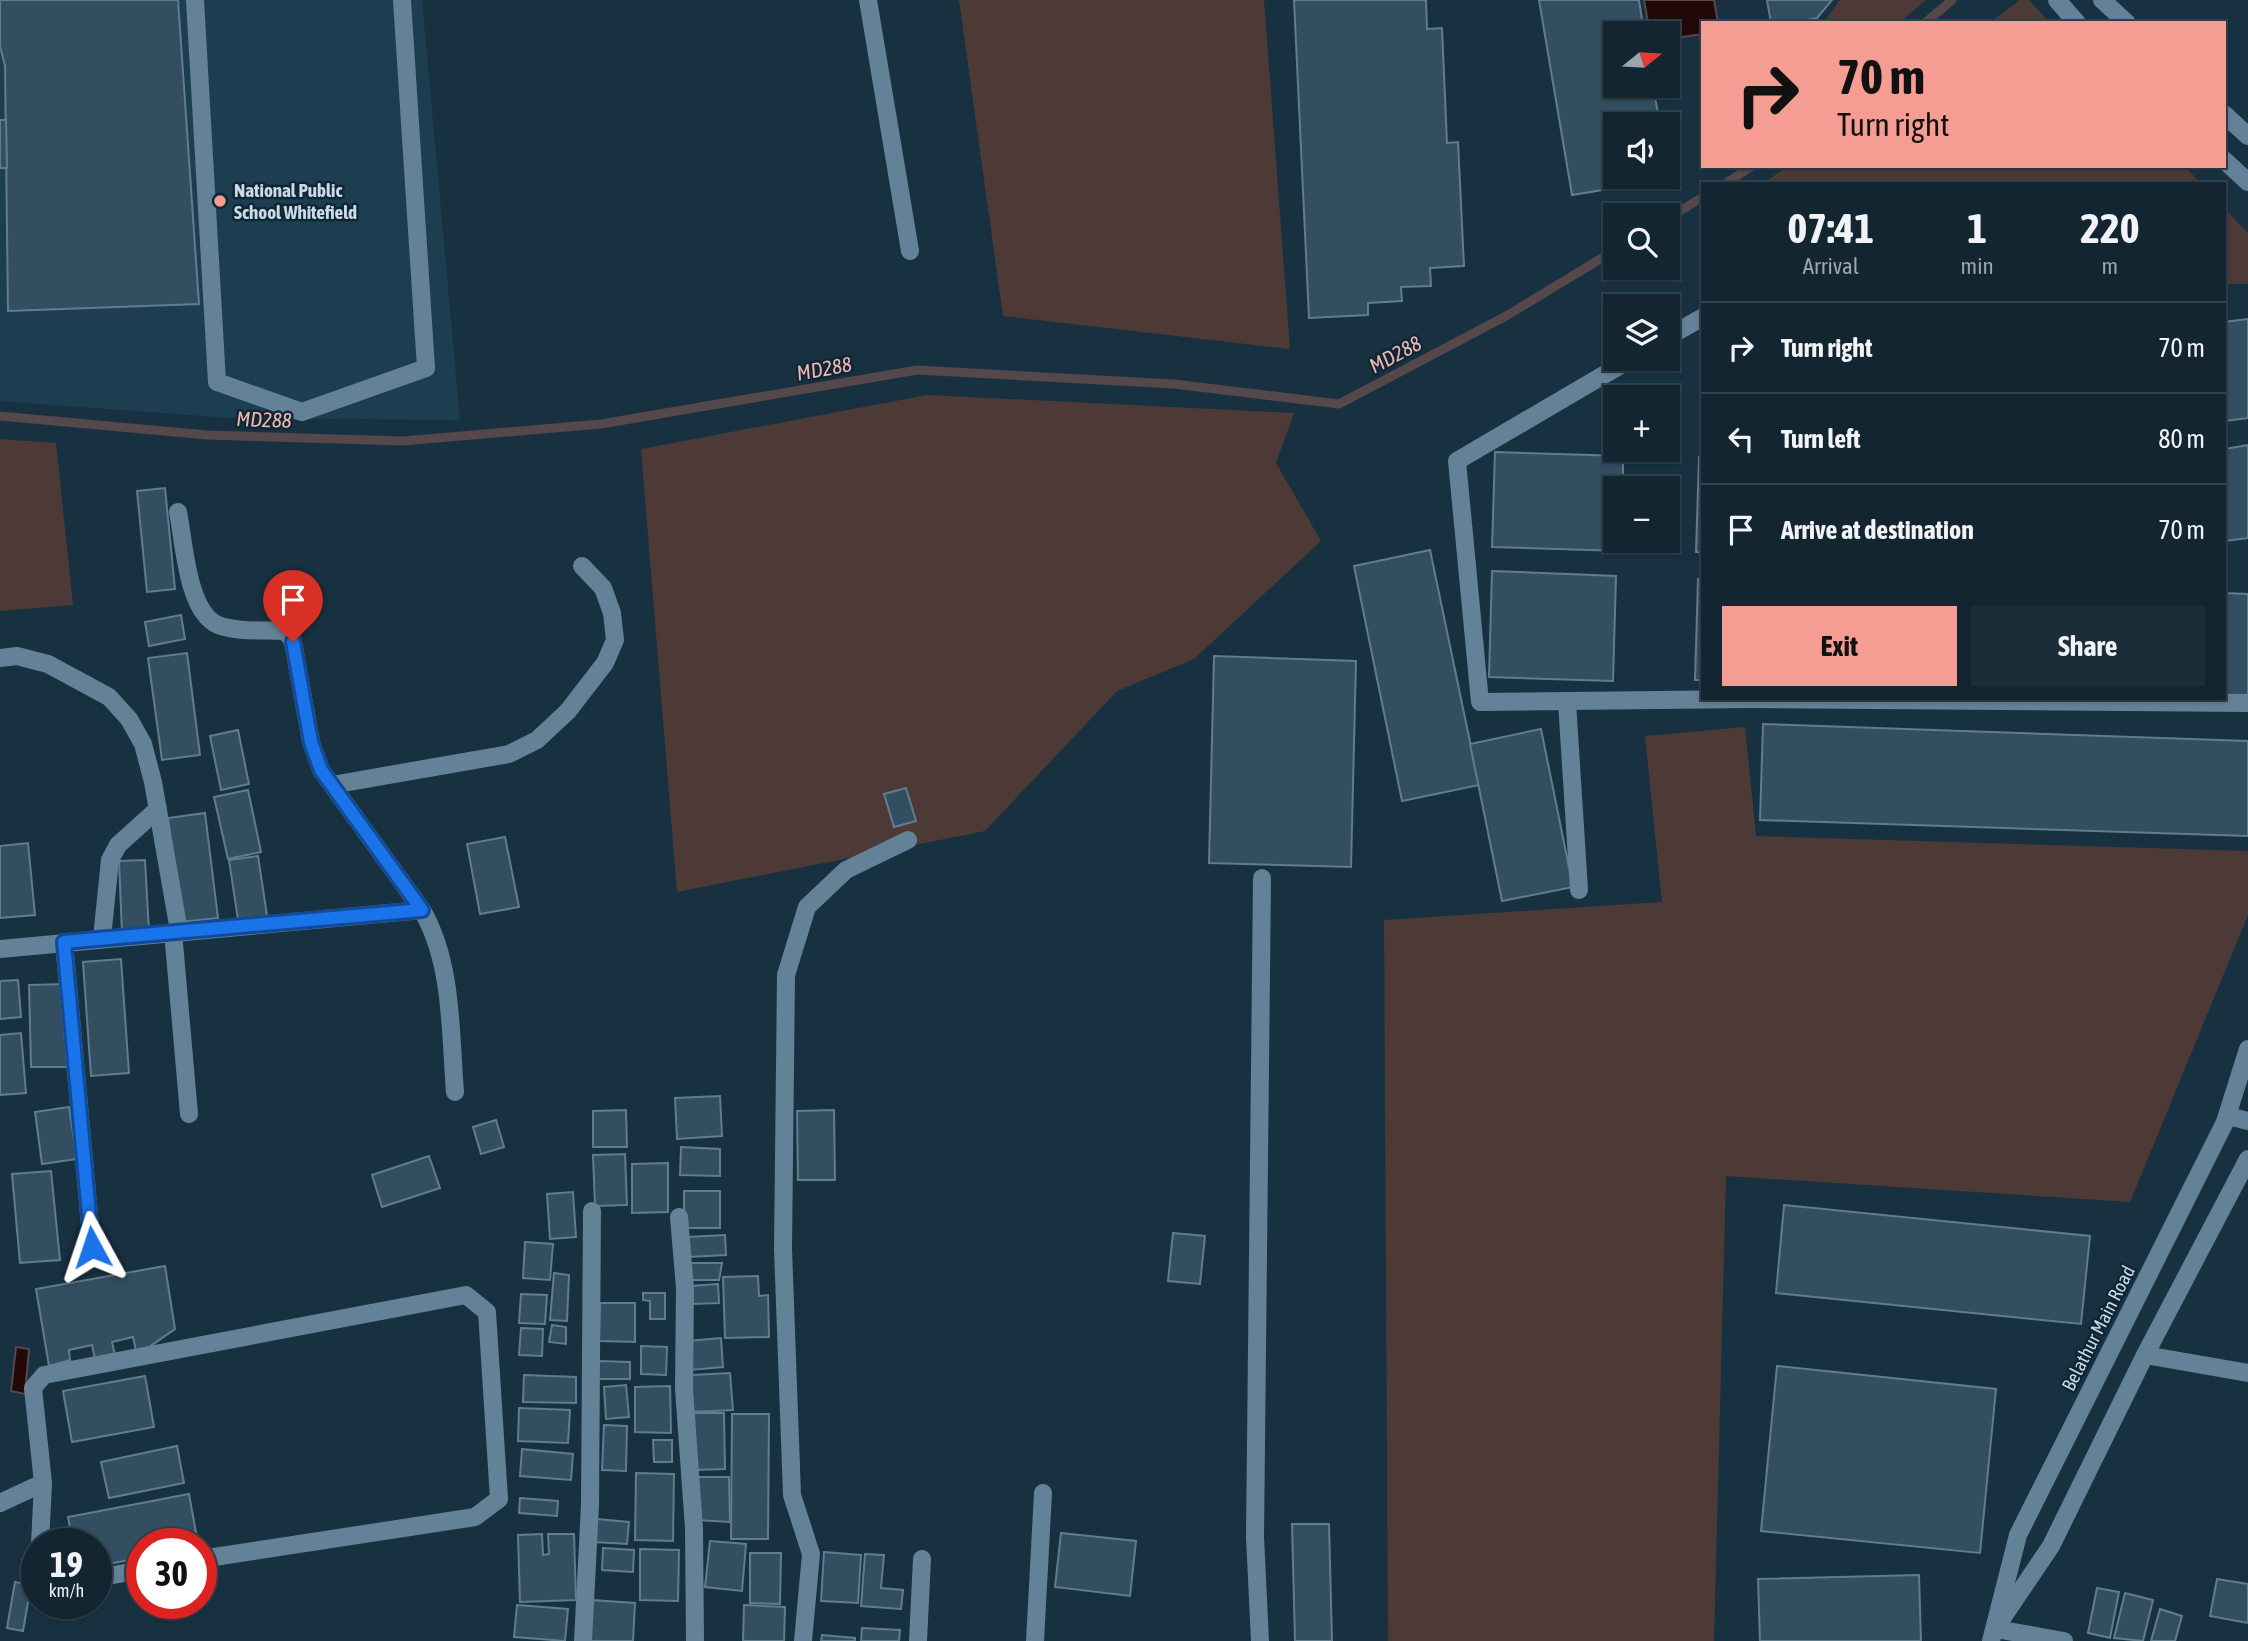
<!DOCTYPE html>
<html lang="en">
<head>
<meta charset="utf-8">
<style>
	:root { --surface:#122531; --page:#1b2d39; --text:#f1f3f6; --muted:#9ca5ab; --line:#31424d; --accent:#f59c93 }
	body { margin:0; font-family:"Asap Condensed",sans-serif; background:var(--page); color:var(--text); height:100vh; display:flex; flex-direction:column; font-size:26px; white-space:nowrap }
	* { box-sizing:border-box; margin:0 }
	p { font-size:23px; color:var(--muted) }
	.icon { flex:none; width:38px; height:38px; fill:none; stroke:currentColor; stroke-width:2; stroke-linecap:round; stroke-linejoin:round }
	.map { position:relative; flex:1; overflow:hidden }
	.details { position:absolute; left:1701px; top:182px; width:525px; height:518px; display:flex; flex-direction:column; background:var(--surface); border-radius:0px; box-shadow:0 2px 5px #0004,0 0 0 2px var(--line) }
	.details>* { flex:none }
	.guide { position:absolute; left:1701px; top:21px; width:525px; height:147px; border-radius:0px; box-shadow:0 2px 5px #0004,0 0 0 2px var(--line); background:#f59c93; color:#111; overflow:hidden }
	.needle { width:46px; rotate:72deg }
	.buttons { position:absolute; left:1603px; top:21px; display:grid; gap:14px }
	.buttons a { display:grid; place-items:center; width:77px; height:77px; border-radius:0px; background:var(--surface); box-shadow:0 2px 5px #0004,0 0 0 2px var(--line); font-size:35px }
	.speed { position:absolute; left:21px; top:1528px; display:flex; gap:14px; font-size:35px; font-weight:700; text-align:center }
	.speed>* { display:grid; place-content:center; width:91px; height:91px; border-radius:50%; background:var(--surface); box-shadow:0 2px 5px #0004,0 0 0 2px var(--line); line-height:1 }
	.speed small { font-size:18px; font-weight:400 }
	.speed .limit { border:10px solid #d22; background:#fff; color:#111 }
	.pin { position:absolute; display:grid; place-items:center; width:60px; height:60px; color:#fff; margin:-72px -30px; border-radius:50% 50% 50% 0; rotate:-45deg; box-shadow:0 0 7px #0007 }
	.pin .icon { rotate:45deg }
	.me { position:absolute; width:77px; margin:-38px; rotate:355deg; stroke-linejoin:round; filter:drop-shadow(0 0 5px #0008) }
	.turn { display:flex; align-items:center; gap:24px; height:147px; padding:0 21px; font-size:32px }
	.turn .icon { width:91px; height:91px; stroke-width:2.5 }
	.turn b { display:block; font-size:49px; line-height:60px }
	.eta { display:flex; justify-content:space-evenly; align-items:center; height:119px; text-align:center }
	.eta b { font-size:42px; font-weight:700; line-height:49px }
	.primary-button { display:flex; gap:14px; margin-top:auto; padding:14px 21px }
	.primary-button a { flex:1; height:80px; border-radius:0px; background:var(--accent); color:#111; font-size:28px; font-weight:700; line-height:80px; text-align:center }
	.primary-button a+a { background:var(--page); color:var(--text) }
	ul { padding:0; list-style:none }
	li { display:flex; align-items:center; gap:21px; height:91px; padding:0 21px; border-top:2px solid var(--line) }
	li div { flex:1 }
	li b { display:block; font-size:26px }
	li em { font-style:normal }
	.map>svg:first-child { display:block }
</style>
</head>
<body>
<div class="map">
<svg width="2248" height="1641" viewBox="0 0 2248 1641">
	<rect width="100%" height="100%" fill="#183141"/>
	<polygon fill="#1d3e51" points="0,0 422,0 460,420 230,418 0,401"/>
	<g fill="#4d3a37">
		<polygon points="959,0 1264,0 1290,349 1003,316"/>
		<polygon points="1840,0 1926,0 1899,23 1823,23"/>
		<polygon points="2020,0 2029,0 2050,23 1989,23"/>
		<polygon points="1787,166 2185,166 2201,184 1763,184"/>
		<polygon points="2224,208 2248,233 2248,284 2224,284"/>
		<polygon points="927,395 1294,413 1276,463 1321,541 1194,659 1117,691 985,831 677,892 641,449"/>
		<polygon points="0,439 56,443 73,605 0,611"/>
		<polygon points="1745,727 1756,836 2248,851 2248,915 2130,1202 1726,1176 1714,1641 1388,1641 1384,920 1662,902 1645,736"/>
	</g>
	<g fill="#220807" stroke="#55474a" stroke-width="2">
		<polygon points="1644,0 1714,0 1718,23 1703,23 1703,34 1668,39 1668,33 1650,33"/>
		<polygon points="16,1347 29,1349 25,1394 11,1391"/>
	</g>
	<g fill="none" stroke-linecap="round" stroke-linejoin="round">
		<g stroke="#55474a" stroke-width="9">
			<polyline points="1925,23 1952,0"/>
			<polyline points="1725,184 1752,166"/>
			<polyline points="1668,218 1703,197"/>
			<polyline points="0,416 207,435 403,441 601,424 917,370 1174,384 1339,404 1508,315 1615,250"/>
		</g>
	</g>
	<g fill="#334e60" stroke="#617c8f" stroke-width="2">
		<polygon points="0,0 178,0 199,304 8,311 5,66 0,46"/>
		<polygon points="1294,0 1426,0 1427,29 1442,28 1447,143 1458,142 1464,266 1430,268 1431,286 1401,287 1402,301 1368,303 1368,315 1309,318"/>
		<polygon points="1539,0 1639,0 1644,33 1615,33 1615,86 1653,86 1660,124 1615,124 1615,177 1668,177 1668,172 1669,179 1572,195"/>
		<polygon points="1767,0 1832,0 1817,18 1790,23 1771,23"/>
		<polygon points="0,120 6,120 7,168 0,168"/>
		<polygon points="2248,319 2248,418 2224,421 2224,322"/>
		<polygon points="2248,445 2248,538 2224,541 2224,449"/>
		<polygon points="1495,452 1623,456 1623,488 1615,488 1615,541 1621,541 1621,551 1492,547"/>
		<polygon points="1699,457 1703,457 1703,553 1696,552"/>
		<polygon points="165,488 175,589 147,592 137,491"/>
		<polygon points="1430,550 1479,785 1402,801 1354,566"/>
		<polygon points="1492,571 1616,576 1613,681 1489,677"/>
		<polygon points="1698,579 1703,579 1703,680 1695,680"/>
		<polygon points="2224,593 2248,594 2248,697 2224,696"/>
		<polygon points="181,615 185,639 149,646 145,622"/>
		<polygon points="187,653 200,755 162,760 148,658"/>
		<polygon points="1214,656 1356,661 1351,867 1209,863"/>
		<polygon points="1763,724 2248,741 2248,836 1760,820"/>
		<polygon points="1541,729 1573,887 1502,901 1470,744"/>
		<polygon points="238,730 249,784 221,790 210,736"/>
		<polygon points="906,788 916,821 894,827 884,794"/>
		<polygon points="248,790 261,852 228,859 214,797"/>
		<polygon points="205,813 218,918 180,922 168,818"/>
		<polygon points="505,837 519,907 480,914 467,844"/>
		<polygon points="28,843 35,915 0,918 0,846"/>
		<polygon points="258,856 268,922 239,926 229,860"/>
		<polygon points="145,860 149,931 122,932 119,861"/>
		<polygon points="121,959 129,1073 91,1076 83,962"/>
		<polygon points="18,980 21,1017 0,1019 0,981"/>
		<polygon points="65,984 67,1067 31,1067 29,985"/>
		<polygon points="21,1033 26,1093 0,1095 0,1035"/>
		<polygon points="720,1096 722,1136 677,1139 675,1098"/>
		<polygon points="69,1107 77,1159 42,1164 35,1112"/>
		<polygon points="626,1110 627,1147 593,1147 593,1111"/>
		<polygon points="834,1110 835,1180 798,1180 797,1111"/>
		<polygon points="496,1120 504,1147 481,1154 473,1127"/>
		<polygon points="681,1147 720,1149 720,1176 680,1175"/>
		<polygon points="625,1154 627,1205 595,1206 593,1155"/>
		<polygon points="429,1156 440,1188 382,1207 372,1175"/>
		<polygon points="668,1163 668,1212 632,1213 632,1164"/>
		<polygon points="51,1171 60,1260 20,1263 12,1174"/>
		<rect x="684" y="1191" width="36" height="37"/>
		<polygon points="573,1192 576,1237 550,1239 547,1194"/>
		<polygon points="1784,1205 2090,1236 2081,1324 1776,1293"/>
		<polygon points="1173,1233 1205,1236 1200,1284 1168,1281"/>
		<polygon points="725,1235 726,1255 688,1257 687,1237"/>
		<polygon points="525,1242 553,1244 550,1280 523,1278"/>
		<polygon points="687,1263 722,1263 719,1280 687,1280"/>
		<polygon points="165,1266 175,1329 149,1347 136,1351 133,1337 112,1342 115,1355 95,1359 92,1345 69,1350 70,1360 49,1366 36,1289"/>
		<polygon points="554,1273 569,1275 567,1321 550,1320"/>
		<polygon points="758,1276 759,1296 768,1295 769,1337 725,1338 723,1277"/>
		<polygon points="718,1284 719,1303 691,1304 690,1286"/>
		<polygon points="643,1293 665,1293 665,1319 650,1319 650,1301 643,1300"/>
		<polygon points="521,1294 547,1295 545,1324 519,1323"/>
		<polygon points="600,1303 635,1303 635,1342 599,1341"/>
		<polygon points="552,1325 566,1327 566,1344 549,1342"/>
		<polygon points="521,1328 543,1329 542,1356 519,1355"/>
		<polygon points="721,1338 723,1367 690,1370 688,1341"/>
		<polygon points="641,1346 667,1347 666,1375 641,1374"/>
		<polygon points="597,1361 630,1362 630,1379 597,1379"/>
		<polygon points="1777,1366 1996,1389 1980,1553 1761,1531"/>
		<polygon points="730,1373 733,1410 691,1412 692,1375"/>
		<polygon points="524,1375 576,1377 576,1403 523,1402"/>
		<polygon points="145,1376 154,1427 72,1442 63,1391"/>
		<polygon points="626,1385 629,1417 606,1419 604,1387"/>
		<polygon points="670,1386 671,1433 635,1432 635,1387"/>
		<polygon points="519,1408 570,1410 568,1443 518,1441"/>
		<polygon points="691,1413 724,1413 725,1469 694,1470"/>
		<polygon points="732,1414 769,1414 768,1539 731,1539"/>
		<polygon points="604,1425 627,1426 626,1471 602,1470"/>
		<polygon points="653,1440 672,1440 672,1462 654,1462"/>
		<polygon points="177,1446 184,1483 109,1498 101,1462"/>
		<polygon points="522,1449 573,1454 571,1480 520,1476"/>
		<polygon points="636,1473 674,1474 673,1541 635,1540"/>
		<polygon points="697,1477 729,1477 730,1522 697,1520"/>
		<polygon points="189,1494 198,1544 142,1544 142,1558 96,1566 96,1544 73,1544 68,1517"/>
		<polygon points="520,1498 558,1501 557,1516 519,1513"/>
		<polygon points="597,1519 629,1522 627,1544 595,1542"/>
		<polygon points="1292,1524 1329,1524 1332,1641 1295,1641"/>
		<polygon points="1061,1533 1136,1541 1130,1596 1055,1587"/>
		<polygon points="542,1534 543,1555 549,1554 548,1534 574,1534 576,1600 520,1602 518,1535"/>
		<polygon points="710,1541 746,1544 742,1591 705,1587"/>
		<polygon points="603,1548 634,1550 633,1572 602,1570"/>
		<polygon points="640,1549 679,1550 678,1601 640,1600"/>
		<polygon points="824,1552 861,1555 858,1603 821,1601"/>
		<polygon points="750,1553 781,1553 780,1604 750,1603"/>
		<polygon points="865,1554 884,1555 881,1588 903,1590 901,1609 861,1606"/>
		<polygon points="1919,1575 1921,1641 1760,1641 1758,1579"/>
		<polygon points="2217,1579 2248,1584 2248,1623 2210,1616"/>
		<polygon points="15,1582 31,1585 23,1631 7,1628"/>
		<polygon points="2097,1588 2119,1592 2110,1638 2088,1633"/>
		<polygon points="2125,1593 2153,1600 2143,1641 2114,1638"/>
		<polygon points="592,1600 635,1603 633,1641 590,1641"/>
		<polygon points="517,1605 568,1609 565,1641 514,1637"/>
		<polygon points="744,1605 785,1607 784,1641 743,1641"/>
		<polygon points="2160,1609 2182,1616 2175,1641 2151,1641"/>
		<polygon points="862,1628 900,1630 899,1641 861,1641"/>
		<polygon points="822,1635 855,1638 855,1641 821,1641"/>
	</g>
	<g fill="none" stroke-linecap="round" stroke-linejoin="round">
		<g stroke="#638197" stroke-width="18">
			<polyline points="195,0 217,382 302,412 426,368 402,0"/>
			<polyline points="868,0 910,251"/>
			<polyline points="2057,0 2077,23"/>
			<polyline points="2102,0 2127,23"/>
			<polyline points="2224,114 2248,136"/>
			<polyline points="2224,160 2248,182"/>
			<polyline points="1668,337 1703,317"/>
			<polyline points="1631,359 1457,461 1480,702 1748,699 2248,703"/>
			<path d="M178 512C184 541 187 612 218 625 237 632 263 630 283 631L289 635 293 642 311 742 321 770 422 910C453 964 450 1031 455 1092"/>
			<polyline points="0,658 17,656 48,664 109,697 129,719 143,744 153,782 179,931"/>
			<polyline points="1567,702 1579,890"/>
			<polyline points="332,785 509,754 537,740 568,711 605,663 615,640 612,613 603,588 582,566"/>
			<polyline points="173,932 189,1114"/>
			<polyline points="102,938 110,860 118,845 158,809"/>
			<polyline points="64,942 92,1247"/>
			<polyline points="0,949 422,910"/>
			<polyline points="2228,1116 2248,1121"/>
			<polyline points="679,1217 685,1288 684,1389 694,1528 695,1641"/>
			<polyline points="2145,1355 2248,1373"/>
			<polyline points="0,1503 43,1483"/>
			<polyline points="40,1544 43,1483 33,1388 44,1375 466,1295 487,1312 499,1499 475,1517 201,1559"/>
			<polyline points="96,1578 142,1570"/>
			<polyline points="2003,1617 2051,1546 2145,1355 2248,1159"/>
			<polyline points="1996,1629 2064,1641"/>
			<polyline points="583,1641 590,1505 592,1211"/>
			<polyline points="803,1641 811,1554 792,1495 783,1249 786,975 807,907 846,870 908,840"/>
			<polyline points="918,1641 922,1559"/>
			<polyline points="1035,1641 1043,1493"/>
			<polyline points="1260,1641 1255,1537 1262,878"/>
			<polyline points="1991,1641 2018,1535 2225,1122 2248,1049"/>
		</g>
	</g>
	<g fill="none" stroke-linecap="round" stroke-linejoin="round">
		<defs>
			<polyline id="route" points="92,1247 64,942 422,910 321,770 311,742 293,642"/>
		</defs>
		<use href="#route" stroke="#114b97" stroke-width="18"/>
		<use href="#route" stroke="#1a73e8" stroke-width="12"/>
	</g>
	<circle fill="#f59c93" stroke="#0e2737" stroke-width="2.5" cx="220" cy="201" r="7"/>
	<g text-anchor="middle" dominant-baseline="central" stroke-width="5" stroke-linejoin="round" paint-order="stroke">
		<g font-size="19" font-weight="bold" fill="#ccdae5" stroke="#0e2737" text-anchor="start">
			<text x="234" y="190">National Public<tspan x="234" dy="22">School Whitefield</tspan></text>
		</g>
		<g font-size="19" fill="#ccdae5" stroke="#0e2737">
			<text transform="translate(2098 1328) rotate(-63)">Belathur Main Road</text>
		</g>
		<g font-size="21" font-style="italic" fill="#f4b5ad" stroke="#0e2737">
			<text transform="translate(1395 354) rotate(-28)">MD288</text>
			<text transform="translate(824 368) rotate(-10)">MD288</text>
			<text transform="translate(264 419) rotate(2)">MD288</text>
		</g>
	</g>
</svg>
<div class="buttons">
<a><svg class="needle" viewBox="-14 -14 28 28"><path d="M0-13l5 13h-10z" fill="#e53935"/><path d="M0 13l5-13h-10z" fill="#9ca5ab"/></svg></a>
<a><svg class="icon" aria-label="sound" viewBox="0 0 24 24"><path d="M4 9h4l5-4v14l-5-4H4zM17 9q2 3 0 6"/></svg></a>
<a><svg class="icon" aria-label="search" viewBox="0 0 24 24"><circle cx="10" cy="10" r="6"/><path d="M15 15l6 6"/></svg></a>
<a><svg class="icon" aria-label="layers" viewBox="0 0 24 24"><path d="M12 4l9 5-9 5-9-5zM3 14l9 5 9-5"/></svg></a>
<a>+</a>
<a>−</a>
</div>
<div class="speed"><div>19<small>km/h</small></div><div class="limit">30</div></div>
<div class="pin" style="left:293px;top:642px;background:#d93025"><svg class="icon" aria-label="arrive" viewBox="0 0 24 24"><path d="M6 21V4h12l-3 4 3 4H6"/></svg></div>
<svg class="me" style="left:92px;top:1247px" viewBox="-20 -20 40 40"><path d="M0-17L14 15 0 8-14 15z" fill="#1a73e8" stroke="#fff" stroke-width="4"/></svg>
<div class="guide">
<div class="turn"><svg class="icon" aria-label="right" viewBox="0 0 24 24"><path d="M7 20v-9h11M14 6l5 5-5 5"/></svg><div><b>70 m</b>Turn right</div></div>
</div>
<section class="details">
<div class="eta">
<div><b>07:41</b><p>Arrival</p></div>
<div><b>1</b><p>min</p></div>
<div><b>220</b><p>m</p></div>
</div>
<ul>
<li><svg class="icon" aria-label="right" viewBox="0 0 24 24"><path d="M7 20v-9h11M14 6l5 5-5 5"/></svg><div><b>Turn right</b></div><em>70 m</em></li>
<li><svg class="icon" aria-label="left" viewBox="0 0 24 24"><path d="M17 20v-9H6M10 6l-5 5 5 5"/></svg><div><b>Turn left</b></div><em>80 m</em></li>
<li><svg class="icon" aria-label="arrive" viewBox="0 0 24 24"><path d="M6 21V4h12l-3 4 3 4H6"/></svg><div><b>Arrive at destination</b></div><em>70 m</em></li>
</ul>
<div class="primary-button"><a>Exit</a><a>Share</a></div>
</section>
</div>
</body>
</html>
